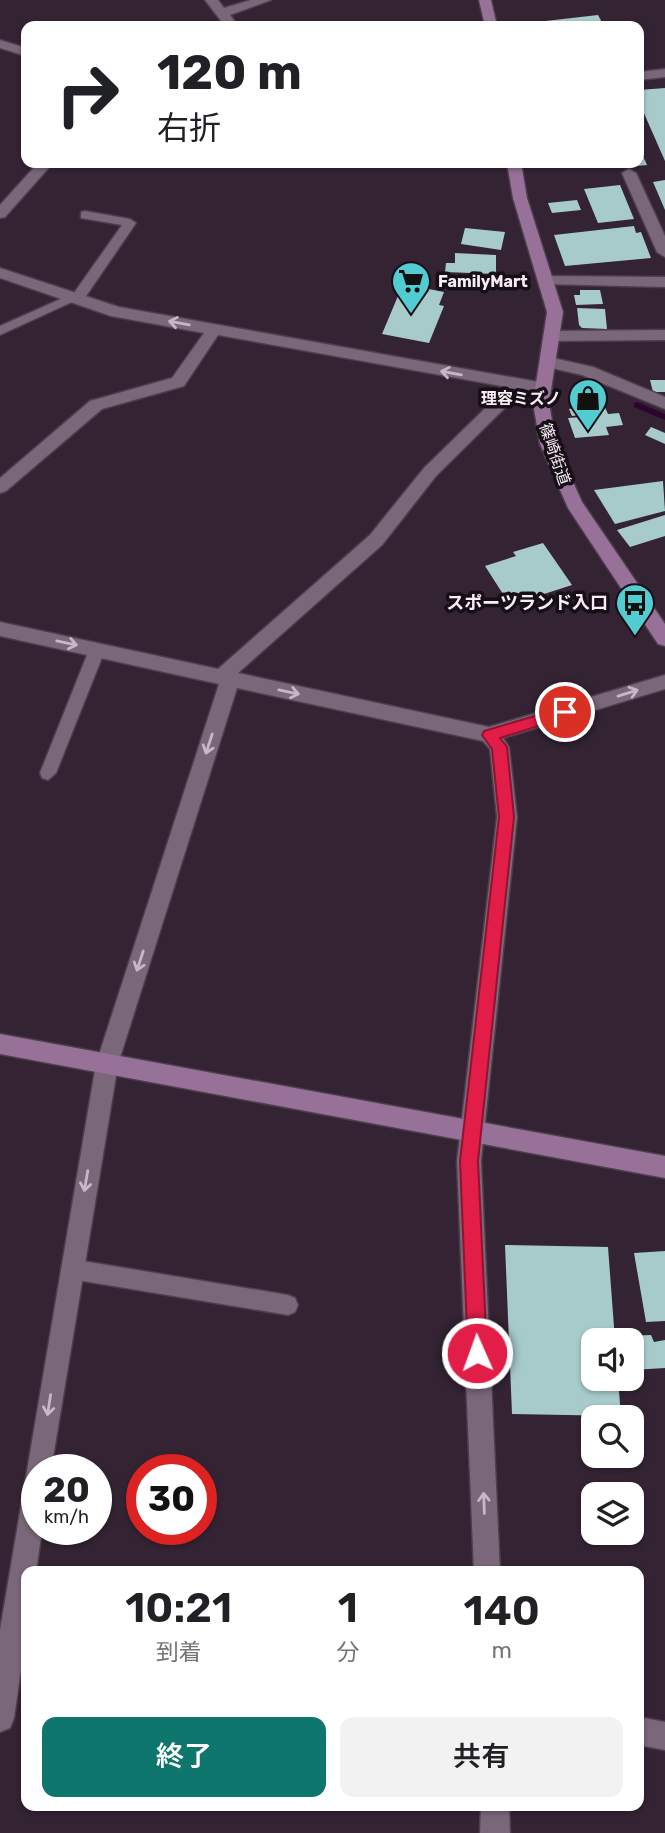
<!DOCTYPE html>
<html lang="ja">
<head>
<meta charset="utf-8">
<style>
	:root { --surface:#fff; --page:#f2f2f2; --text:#202124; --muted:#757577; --accent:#0f766e }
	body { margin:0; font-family:Rubik,"Noto Sans JP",sans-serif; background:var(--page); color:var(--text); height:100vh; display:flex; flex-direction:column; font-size:26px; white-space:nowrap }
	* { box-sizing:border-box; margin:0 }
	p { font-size:23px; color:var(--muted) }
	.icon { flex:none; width:38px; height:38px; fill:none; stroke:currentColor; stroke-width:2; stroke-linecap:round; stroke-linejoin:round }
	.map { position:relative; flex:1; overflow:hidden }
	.details { position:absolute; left:21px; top:1566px; width:623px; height:245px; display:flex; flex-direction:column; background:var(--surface); border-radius:14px; box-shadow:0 2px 5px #0004 }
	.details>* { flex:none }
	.top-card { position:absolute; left:21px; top:21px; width:623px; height:147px; border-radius:14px; box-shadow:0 2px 5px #0004; background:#fff; color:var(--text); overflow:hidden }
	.buttons { position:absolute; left:581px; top:1328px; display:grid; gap:14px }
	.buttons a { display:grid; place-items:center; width:63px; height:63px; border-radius:14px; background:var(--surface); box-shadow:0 2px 5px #0004; font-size:35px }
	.speed { position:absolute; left:21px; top:1454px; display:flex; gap:14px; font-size:35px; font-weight:700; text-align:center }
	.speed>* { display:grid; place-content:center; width:91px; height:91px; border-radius:50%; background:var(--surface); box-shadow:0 2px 5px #0004; line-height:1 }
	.speed small { font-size:18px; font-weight:400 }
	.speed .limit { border:10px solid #d22; background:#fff; color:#111 }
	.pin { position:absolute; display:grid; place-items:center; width:60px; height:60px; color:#fff; margin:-30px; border:4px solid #fff; border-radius:50%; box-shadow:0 2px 7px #0007 }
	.me { position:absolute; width:77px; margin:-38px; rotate:358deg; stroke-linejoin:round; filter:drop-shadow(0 0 5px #0008) }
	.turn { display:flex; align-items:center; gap:24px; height:147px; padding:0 21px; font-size:32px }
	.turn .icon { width:91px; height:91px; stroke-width:2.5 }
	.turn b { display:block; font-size:49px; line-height:60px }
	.eta { display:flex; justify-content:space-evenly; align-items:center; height:119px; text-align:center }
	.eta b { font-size:42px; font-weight:600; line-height:49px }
	.cta { display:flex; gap:14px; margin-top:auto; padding:14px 21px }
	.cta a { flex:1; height:80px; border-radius:14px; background:var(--accent); color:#fff; font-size:28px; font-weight:600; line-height:80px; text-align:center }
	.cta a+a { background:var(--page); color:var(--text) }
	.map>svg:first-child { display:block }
</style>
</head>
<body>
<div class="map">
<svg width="665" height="1833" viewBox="0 0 665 1833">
	<rect width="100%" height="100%" fill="#332333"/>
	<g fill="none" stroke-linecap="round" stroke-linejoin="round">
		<polygon fill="#2e042f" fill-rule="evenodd" points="637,402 665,414 665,420 634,407 634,403"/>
	</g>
	<g fill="#a7cacb">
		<polygon points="598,15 604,26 529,26 528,23"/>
		<polygon points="665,88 665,161 639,102 639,90"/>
		<polygon points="639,147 647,165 618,168 616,163 639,163"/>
		<polygon points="665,180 665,210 653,182"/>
		<polygon points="620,185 634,219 598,223 584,189"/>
		<polygon points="577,200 581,210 552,213 548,203"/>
		<polygon points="634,226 636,233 641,232 651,258 565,266 554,235"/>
		<polygon points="465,228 505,232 501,250 461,244"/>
		<polygon points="455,253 496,255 496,274 445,272 446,263 455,263"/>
		<polygon points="403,284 444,292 439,305 444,306 429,343 382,334"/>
		<polygon points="580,290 600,290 603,304 576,305 574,295 580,295"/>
		<polygon points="577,308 605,309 607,329 582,328 579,325"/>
		<polygon points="650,380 665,380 665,392 653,392"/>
		<polygon points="588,404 591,414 572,416 569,409"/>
		<polygon points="604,405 608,414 619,413 623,425 606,427 609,435 575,438 568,418 594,416 591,407"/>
		<polygon points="651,427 665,433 665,444 645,435"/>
		<polygon points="663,481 665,511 615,524 594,490"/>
		<polygon points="665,515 665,536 630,547 617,530"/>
		<polygon points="543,543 572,585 510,605 485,566 516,556 513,552"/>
		<polygon points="505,1245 608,1247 615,1340 593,1340 593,1379 618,1379 621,1416 512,1414"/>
		<polygon points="665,1251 665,1321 646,1322 634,1253"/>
		<polygon points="651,1335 654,1342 665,1340 665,1368 632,1370 632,1340 626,1340 626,1336"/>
	</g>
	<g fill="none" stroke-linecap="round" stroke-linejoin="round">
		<defs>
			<g id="lane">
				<polygon points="85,211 130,219 136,223 82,302 72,302 0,335 0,326 74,293 122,225 81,218 81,212"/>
				<polygon points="97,644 105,650 56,773 48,780 42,778 40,773 89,650"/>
				<polygon points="71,1259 288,1295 295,1298 298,1305 295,1312 288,1315 71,1279 64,1276 61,1269 64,1262"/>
			</g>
			<g id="street">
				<polygon points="205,0 218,0 224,8 251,0 271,0 230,15 238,26 225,26"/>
				<polygon points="0,40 26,48 26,56 0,48"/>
				<polygon points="665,69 665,77 639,80 639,72"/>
				<polygon points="38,163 53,163 5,217 0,218 0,205"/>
				<polygon points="629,169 636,173 665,236 665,257 657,252 622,173"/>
				<polygon points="0,268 119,307 544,383 552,388 544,393 523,390 436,476 382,545 238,673 489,727 665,675 665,689 503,738 509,747 517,817 481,1161 500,1572 474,1572 457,1161 497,817 490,749 483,741 237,688 118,1064 51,1470 37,1470 37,1530 42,1530 36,1572 26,1572 26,1636 14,1718 10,1728 0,1732 0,1630 96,1064 219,684 0,636 0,622 218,669 370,535 424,468 507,387 218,335 184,386 102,409 6,491 0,493 0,478 90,401 172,378 204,333 111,316 0,278"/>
				<polygon points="548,276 665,277 665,287 543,284 540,281"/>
				<polygon points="665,330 665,340 553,341 545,336 553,331"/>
				<polygon points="549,357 593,367 665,397 665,409 582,375 543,366 543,358"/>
				<polygon points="639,1717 665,1722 665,1750 639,1745"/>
				<polygon points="481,1806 509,1806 510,1833 480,1833"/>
			</g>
			<g id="secondary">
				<polygon points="479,0 491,0 497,26 485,26"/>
				<polygon points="507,163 521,163 527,198 563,312 549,403 556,444 582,502 665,624 665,646 658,644 568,508 540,444 533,403 547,312 513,198"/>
				<polygon points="0,1034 665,1156 665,1178 0,1054"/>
			</g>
		</defs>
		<use href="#lane" stroke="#4c3e4c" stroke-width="3"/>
		<use href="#street" stroke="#4c3e4c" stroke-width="3"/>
		<use href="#secondary" stroke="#4c3e4c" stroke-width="3"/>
		<use href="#lane" fill="#7a677a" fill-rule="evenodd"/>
		<use href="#street" fill="#7a677a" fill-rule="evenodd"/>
		<use href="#secondary" fill="#977197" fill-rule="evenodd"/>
	</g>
	<defs><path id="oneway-shaft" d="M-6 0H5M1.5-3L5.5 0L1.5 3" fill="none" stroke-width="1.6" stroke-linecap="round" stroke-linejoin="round" transform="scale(1.75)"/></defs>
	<g stroke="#c6b8c6">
		<use href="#oneway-shaft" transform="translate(179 323) rotate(-170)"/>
		<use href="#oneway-shaft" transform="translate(451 373) rotate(-170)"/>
		<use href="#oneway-shaft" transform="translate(67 643) rotate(12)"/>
		<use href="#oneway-shaft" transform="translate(289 692) rotate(12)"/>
		<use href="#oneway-shaft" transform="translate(628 693) rotate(-17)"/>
		<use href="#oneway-shaft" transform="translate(209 744) rotate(108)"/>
		<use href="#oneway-shaft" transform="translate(140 961) rotate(108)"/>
		<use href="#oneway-shaft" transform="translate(86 1181) rotate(100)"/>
		<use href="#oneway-shaft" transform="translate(49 1405) rotate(99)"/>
		<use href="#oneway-shaft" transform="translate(484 1503) rotate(-92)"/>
	</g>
	<polygon fill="#e11d48" stroke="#92132f" stroke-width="2" points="565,707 570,708 570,716 500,738 507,747 514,817 478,1161 487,1353 484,1359 477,1362 471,1359 468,1353 460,1161 499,817 492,749 482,735 484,731"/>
	<defs>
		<symbol id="supermarket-pin" viewBox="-11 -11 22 30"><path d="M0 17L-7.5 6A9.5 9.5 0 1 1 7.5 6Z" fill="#52ccd0" stroke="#170f17"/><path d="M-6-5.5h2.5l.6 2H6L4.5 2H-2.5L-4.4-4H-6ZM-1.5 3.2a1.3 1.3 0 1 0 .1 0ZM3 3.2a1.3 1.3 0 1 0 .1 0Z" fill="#111"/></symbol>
		<symbol id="shop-pin" viewBox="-11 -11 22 30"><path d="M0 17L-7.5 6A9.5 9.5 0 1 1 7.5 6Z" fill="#52ccd0" stroke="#170f17"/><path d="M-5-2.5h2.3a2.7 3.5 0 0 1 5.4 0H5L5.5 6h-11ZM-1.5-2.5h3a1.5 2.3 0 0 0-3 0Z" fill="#111"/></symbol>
		<symbol id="bus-pin" viewBox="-11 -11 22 30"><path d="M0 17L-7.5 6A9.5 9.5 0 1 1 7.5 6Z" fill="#52ccd0" stroke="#170f17"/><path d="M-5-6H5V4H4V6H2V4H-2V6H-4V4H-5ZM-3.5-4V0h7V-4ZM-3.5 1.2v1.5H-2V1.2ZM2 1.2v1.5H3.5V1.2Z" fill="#111"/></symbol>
	</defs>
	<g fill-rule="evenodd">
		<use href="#supermarket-pin" x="389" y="259" width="44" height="60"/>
		<use href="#shop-pin" x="566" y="376" width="44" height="60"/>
		<use href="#bus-pin" x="613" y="581" width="44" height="60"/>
	</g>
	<g text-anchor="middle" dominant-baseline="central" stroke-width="7" stroke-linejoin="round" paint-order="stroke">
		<g font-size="16" font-weight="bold" fill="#f9eef8" stroke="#170f17" text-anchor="start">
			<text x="438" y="281">FamilyMart</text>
			<text x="561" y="398" text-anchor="end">理容ミズノ</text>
		</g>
		<g font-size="16" fill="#f9eef8" stroke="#170f17">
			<text transform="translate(555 454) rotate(71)">篠崎街道</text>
		</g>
		<g font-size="18" font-weight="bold" fill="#f9eef8" stroke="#170f17" text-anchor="end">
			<text x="608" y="603">スポーツランド入口</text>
		</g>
	</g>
</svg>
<div class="buttons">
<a><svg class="icon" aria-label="sound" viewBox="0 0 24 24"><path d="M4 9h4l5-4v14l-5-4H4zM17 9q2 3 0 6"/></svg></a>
<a><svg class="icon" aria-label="search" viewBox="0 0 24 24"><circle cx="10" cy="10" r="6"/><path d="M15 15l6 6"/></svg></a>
<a><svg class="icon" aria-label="layers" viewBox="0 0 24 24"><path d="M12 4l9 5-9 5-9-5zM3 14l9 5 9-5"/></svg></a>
</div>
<div class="speed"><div>20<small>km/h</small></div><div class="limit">30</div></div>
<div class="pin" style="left:565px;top:712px;background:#d93025"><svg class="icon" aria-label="arrive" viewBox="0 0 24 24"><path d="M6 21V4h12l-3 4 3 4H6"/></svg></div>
<svg class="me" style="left:477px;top:1353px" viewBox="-20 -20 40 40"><circle r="17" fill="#e11d48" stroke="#fff" stroke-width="3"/><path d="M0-11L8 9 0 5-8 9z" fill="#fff"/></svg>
<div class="top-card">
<div class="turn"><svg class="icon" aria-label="right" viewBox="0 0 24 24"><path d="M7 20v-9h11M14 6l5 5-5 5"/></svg><div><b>120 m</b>右折</div></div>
</div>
<section class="details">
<div class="eta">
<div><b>10:21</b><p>到着</p></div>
<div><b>1</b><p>分</p></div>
<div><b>140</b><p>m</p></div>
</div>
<div class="cta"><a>終了</a><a>共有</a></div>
</section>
</div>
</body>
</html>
